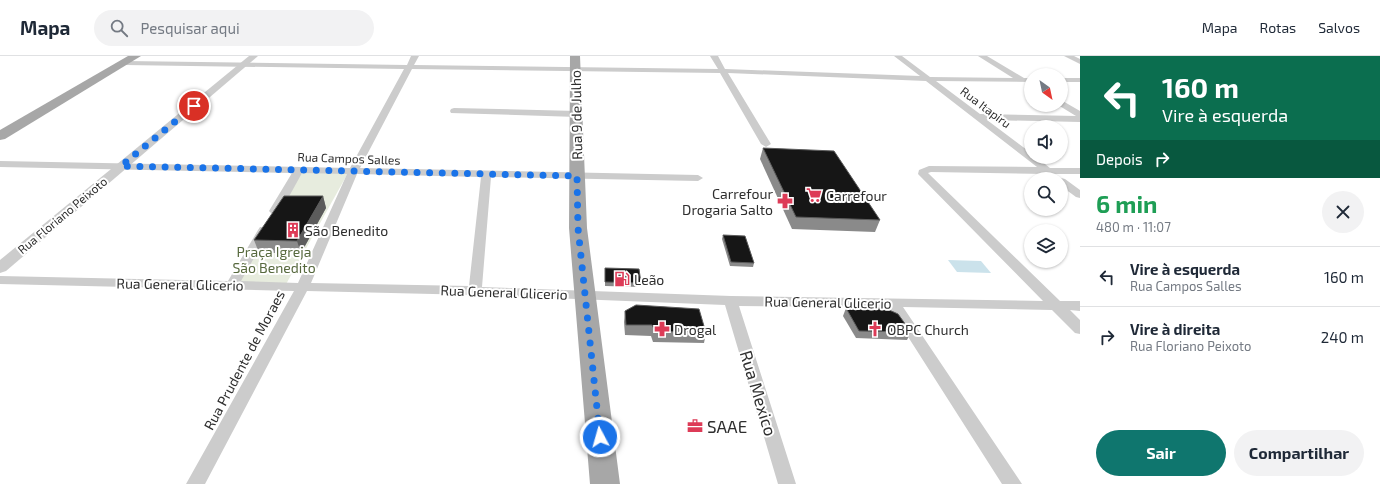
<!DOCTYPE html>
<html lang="pt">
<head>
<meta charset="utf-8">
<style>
	:root { --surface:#fff; --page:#f2f2f3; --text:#1f2937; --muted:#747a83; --line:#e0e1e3; --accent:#0f766e }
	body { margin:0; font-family:"Exo 2",sans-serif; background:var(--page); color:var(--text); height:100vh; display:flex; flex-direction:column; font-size:15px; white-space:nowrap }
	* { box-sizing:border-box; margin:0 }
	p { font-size:13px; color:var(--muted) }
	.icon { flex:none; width:22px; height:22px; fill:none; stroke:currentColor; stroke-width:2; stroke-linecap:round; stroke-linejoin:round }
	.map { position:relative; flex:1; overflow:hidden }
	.panel { display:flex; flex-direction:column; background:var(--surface); width:300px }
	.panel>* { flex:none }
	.top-card { background:#0b6e4f; color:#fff; overflow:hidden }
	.needle { width:26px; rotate:147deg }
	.controls { position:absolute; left:1024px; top:12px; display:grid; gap:8px }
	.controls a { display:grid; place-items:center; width:44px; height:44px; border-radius:50%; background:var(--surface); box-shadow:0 1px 3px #0004; font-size:20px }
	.pin { position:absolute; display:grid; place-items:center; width:34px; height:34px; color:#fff; margin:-17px; border:2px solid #fff; border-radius:50%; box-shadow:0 1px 4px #0007 }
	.me { position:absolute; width:44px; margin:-22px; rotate:354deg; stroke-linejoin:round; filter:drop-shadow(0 0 3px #0008) }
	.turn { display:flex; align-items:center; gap:14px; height:84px; padding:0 16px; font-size:18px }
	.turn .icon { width:52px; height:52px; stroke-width:2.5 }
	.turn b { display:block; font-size:28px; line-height:34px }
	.then { display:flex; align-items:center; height:38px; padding:0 16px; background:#0003; gap:8px; font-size:15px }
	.round { display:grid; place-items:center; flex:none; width:42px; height:42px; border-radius:21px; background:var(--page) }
	.head { display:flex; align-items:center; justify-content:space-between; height:68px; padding:0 16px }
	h1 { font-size:24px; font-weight:700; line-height:30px; color:#1e9e55 }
	.cta { display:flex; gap:8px; margin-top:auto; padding:8px 16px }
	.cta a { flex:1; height:46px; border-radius:24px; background:var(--accent); color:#fff; font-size:16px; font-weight:700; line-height:46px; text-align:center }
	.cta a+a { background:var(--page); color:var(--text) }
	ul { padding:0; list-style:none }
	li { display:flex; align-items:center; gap:12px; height:60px; padding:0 16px; border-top:1px solid var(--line) }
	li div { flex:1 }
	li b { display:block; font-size:15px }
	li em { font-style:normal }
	header { display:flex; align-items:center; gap:24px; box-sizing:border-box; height:56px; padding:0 20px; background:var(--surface); border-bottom:1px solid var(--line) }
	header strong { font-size:19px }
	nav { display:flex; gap:22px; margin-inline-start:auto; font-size:14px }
	.search { width:280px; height:36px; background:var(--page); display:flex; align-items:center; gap:10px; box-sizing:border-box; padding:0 14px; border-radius:22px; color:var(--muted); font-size:15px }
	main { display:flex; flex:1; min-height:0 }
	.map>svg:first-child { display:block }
</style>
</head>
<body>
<header>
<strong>Mapa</strong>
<div class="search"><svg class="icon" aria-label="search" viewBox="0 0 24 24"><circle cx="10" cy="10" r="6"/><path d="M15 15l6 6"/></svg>Pesquisar aqui</div>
<nav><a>Mapa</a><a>Rotas</a><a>Salvos</a></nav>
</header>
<main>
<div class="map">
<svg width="1080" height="428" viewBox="0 0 1080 428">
	<rect width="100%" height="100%" fill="#fff"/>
	<polygon fill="#e7ecde" points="302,116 348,117 285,230 232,229"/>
	<polygon fill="#cbe2eb" points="948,204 981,205 991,217 957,216"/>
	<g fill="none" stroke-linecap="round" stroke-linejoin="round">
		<g fill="#ccc" fill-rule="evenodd">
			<path d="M411 0H419L414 9 718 13 710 0H718L725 13 920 20 894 0H902L930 21 1013 22 978 0H987L1024 22H1031V26L936 25 980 58 1076 60 1058 49H1061V44L1080 55V66L987 64 1031 97V101H1036L1050 112H1080V118H1053L1049 119 1045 118 931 116 928 117 1060 245H1080V255L1070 254 1080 264V278L1075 277 1052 254 903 251 1022 428H1002L889 251 739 250 796 428H778L725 249 475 239 307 235 205 428H186L294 235 0 228V220L228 225 258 174 260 171H268L270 174 241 225 298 227 347 118 302 117 281 155 279 157H271L269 155 292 117 0 111V105L350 112 404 13 125 9 121 7 125 5 407 9ZM412 13 720 17 761 88 766 91 771 88 728 17 926 25 1037 111 929 110 919 114 918 118 1043 245 731 240 482 231 491 121 698 125 703 122 698 119 360 112ZM357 118 481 121 469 230 311 227Z"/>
			<polygon points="1064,0 1074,0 1080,3 1080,8"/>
			<rect x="1061" y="22" width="19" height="4"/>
			<polygon points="454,52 577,55 581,58 577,61 451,57 450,55 451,53"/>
			<polygon points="1061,122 1065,123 1080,134 1080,142 1076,141 1061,130 1061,123 1057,123"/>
		</g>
		<polygon fill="#ccc" fill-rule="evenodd" points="249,0 258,0 6,215 0,217 0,204"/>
		<g fill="#a7a7a7" fill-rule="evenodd">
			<polygon points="128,0 141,0 5,83 0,84 0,74"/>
			<polygon points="570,0 580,0 587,172 620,428 590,428 569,172"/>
		</g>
	</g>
	<g fill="#8a8a8a">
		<polygon points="763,92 880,164 875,176 792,173 760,103"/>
		<polygon points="323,140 326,152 301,197 259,197 254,184"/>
		<polygon points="723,179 754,207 753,211 730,210 722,183"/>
		<polygon points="605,212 641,227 640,231 605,230"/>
		<polygon points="846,252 879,252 911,276 907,284 856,282 843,260"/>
		<polygon points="625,255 706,277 704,287 653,286 651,280 625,279 624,266"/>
	</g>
	<polygon fill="#5c5c5c" points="323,140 326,152 301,197 297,185"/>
	<g fill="#161616" stroke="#5c5c5c">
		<polygon points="763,92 834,95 880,164 796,161"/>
		<polygon points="284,140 323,140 297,185 254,184"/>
		<polygon points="723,179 745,180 754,207 731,206"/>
		<polygon points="605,212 639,213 641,227 605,226"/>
		<polygon points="636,249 699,253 706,277 655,275 652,269 626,269 625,255"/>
		<polygon points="864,250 877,250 879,252 887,253 898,258 911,276 859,275 846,252 863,252"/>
	</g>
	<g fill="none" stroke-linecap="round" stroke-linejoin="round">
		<polyline stroke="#1a73e8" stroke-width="7" stroke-dasharray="0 12.6" points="194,50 121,110 577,120 578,172 600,381"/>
	</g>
	<defs>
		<symbol id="supermarket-bare" viewBox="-9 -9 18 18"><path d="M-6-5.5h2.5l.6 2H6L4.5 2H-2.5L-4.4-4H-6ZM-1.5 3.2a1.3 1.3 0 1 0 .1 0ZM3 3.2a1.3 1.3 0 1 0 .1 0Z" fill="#dd3b57" stroke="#fff" stroke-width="2.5" paint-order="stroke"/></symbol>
		<symbol id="pharmacy-bare" viewBox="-9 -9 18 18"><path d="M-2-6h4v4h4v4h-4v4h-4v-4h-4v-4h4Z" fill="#dd3b57" stroke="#fff" stroke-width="2.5" paint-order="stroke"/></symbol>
		<symbol id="building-bare" viewBox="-9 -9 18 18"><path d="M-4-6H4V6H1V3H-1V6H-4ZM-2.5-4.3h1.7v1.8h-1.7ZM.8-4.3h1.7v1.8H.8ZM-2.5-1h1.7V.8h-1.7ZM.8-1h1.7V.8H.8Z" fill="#dd3b57" stroke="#fff" stroke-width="2.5" paint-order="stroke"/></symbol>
		<symbol id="fuel-bare" viewBox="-9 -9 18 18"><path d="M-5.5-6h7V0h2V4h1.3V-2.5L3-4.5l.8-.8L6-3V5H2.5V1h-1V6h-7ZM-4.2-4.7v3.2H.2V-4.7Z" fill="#dd3b57" stroke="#fff" stroke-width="2.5" paint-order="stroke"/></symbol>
		<symbol id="church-bare" viewBox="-9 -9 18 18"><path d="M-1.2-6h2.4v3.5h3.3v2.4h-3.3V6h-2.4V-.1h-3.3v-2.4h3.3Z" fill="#dd3b57" stroke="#fff" stroke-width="2.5" paint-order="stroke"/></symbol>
		<symbol id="office-bare" viewBox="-9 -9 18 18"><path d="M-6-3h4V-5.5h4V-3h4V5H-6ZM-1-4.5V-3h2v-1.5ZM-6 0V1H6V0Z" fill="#dd3b57" stroke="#fff" stroke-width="2.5" paint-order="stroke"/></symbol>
	</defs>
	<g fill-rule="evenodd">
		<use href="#supermarket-bare" x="803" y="128" width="22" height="22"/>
		<use href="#pharmacy-bare" x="774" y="134" width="22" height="22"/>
		<use href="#building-bare" x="282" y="163" width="22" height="22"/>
		<use href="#fuel-bare" x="611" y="212" width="22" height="22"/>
		<use href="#pharmacy-bare" x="651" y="262" width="22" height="22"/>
		<use href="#church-bare" x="864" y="262" width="22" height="22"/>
		<use href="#office-bare" x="684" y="359" width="22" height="22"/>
	</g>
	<g text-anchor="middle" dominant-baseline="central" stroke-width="4" stroke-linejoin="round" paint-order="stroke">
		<g font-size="12" fill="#2f2f2f" stroke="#fff">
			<text transform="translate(986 51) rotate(37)">Rua Itapiru</text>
			<text transform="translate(349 102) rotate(2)">Rua Campos Salles</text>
			<text transform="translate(62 159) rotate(-40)">Rua Floriano Peixoto</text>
		</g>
		<g font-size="14" fill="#2f2f2f" stroke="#fff">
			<text transform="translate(576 59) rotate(-91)">Rua 9 de Julho</text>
			<text transform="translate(180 228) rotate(1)">Rua General Glicerio</text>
			<text transform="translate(504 236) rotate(2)">Rua General Glicerio</text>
			<text transform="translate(828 246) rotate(1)">Rua General Glicerio</text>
			<text transform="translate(244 304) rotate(-62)">Rua Prudente de Moraes</text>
		</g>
		<g font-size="14" fill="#2f2f2f" stroke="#fff" text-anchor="start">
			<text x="773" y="137" text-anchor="end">Carrefour<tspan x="773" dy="16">Drogaria Salto</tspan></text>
			<text x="826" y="139">Carrefour</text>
			<text x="305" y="174">São Benedito</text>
			<text x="634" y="223">Leão</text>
			<text x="674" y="273">Drogal</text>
			<text x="887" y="273">OBPC Church</text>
		</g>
		<g font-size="14" fill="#57693e" stroke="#fff">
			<text x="274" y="195">Praça Igreja<tspan x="274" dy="16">São Benedito</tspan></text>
		</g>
		<g font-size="17" fill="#2f2f2f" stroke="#fff">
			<text transform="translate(759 337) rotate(73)">Rua Mexico</text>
		</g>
		<g font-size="17" fill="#2f2f2f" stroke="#fff" text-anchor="start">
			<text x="707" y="370">SAAE</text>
		</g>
	</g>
</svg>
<div class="controls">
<a><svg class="needle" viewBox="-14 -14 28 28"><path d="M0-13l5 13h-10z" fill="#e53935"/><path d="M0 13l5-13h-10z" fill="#747a83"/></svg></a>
<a><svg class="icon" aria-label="sound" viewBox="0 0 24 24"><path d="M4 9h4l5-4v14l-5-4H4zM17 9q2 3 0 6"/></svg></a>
<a><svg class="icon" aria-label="search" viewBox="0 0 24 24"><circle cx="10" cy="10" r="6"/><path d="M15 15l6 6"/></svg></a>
<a><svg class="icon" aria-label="layers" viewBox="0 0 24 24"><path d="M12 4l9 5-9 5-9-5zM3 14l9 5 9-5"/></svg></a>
</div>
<div class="pin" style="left:194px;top:50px;background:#d93025"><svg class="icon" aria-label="arrive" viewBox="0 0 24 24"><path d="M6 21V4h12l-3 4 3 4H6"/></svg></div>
<svg class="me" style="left:600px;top:381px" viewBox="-20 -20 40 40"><circle r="17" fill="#1a73e8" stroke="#fff" stroke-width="3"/><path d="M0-11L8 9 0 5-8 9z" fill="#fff"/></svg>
</div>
<section class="panel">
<div class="top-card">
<div class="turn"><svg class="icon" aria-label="left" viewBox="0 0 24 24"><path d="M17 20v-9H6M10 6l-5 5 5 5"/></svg><div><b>160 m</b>Vire à esquerda</div></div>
<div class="then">Depois<svg class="icon" aria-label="right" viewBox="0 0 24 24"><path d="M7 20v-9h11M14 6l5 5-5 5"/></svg></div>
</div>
<div class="head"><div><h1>6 min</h1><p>480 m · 11:07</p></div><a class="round"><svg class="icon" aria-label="close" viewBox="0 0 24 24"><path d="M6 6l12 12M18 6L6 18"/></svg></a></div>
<ul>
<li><svg class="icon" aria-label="left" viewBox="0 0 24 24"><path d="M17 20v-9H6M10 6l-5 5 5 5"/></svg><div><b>Vire à esquerda</b><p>Rua Campos Salles</p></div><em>160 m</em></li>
<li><svg class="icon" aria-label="right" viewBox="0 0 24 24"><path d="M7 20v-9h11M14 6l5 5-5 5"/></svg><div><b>Vire à direita</b><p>Rua Floriano Peixoto</p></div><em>240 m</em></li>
</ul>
<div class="cta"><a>Sair</a><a>Compartilhar</a></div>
</section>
</main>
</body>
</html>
